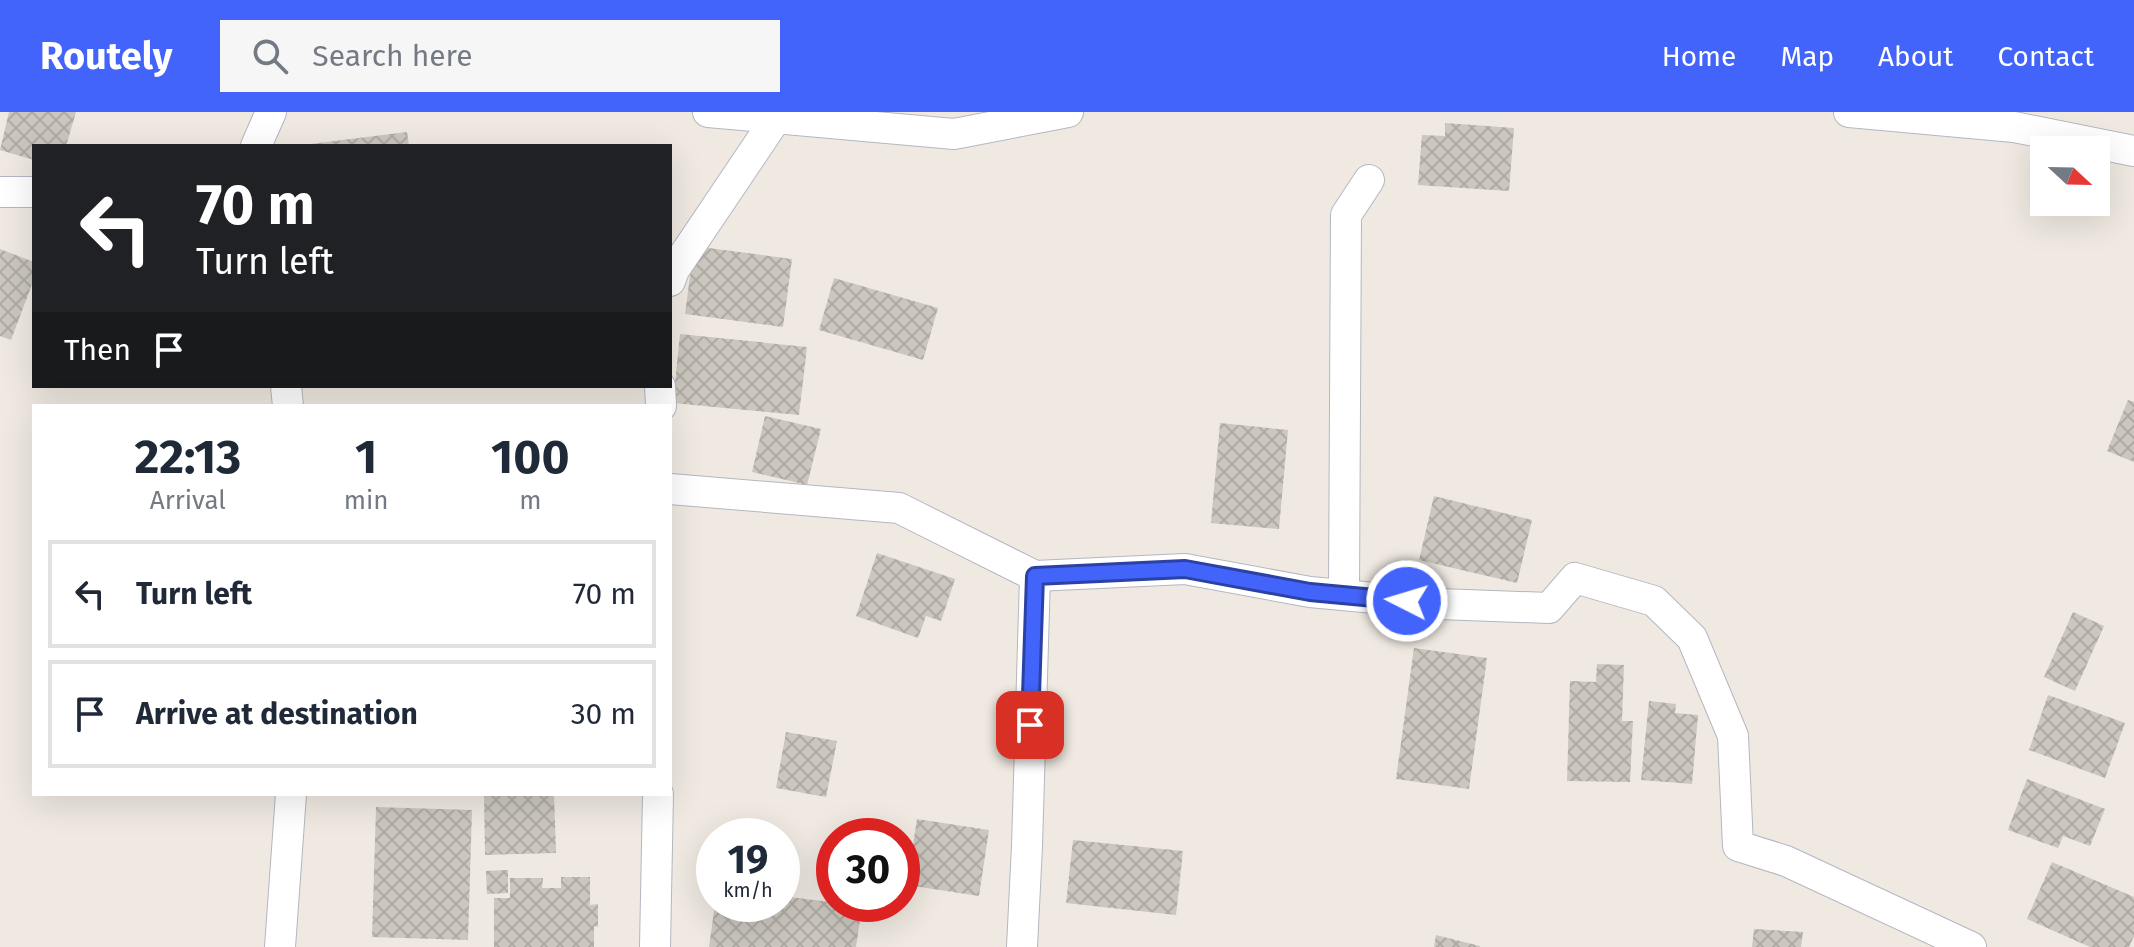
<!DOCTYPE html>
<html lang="en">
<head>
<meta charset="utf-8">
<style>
	:root { --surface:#fff; --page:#f6f6f7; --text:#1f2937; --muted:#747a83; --line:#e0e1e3; --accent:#4264fb }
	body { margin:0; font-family:"Fira Sans",sans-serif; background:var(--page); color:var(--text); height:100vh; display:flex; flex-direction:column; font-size:30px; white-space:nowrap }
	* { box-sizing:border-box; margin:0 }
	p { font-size:26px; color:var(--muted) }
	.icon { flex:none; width:44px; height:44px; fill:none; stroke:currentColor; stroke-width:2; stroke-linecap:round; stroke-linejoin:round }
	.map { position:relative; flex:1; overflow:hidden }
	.sheet { position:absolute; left:32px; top:292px; width:640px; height:392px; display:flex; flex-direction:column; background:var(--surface); border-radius:0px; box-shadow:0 8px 32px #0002 }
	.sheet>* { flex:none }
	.top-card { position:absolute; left:32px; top:32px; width:640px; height:244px; border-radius:0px; box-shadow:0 8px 32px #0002; background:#202124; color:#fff; overflow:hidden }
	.needle { width:52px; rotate:112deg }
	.buttons { position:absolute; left:2030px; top:24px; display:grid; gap:16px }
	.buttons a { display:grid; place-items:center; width:80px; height:80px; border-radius:0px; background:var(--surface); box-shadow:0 8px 32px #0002; font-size:40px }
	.speed { position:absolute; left:696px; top:706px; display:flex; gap:16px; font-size:40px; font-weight:700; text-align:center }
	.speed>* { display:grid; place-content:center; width:104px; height:104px; border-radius:50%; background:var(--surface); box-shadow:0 8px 32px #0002; line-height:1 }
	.speed small { font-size:20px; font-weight:400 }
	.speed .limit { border:12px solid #d22; background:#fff; color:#111 }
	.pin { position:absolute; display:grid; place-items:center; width:68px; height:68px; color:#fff; margin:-34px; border-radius:16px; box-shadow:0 4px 12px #0006 }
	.me { position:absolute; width:88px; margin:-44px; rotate:275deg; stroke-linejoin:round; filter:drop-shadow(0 0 6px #0008) }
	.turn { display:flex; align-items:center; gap:28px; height:168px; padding:0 32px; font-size:36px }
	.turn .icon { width:104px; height:104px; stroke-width:2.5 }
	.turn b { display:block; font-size:56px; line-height:68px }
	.then { display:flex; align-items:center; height:76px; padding:0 32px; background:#0003; gap:16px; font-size:30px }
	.eta { display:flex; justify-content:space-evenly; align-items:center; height:136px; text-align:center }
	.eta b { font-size:48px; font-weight:700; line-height:56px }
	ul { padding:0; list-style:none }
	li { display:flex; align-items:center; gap:24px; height:108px; margin:0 16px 12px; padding:0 16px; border:4px solid var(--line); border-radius:0px }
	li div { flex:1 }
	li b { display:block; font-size:30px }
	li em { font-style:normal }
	header { display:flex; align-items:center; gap:48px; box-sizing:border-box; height:112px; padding:0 40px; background:var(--accent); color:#fff }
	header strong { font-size:38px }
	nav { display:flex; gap:44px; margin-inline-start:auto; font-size:28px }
	.search { width:560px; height:72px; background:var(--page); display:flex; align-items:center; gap:20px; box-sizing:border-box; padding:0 28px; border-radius:0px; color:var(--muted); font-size:30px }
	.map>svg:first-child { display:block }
</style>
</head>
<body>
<header>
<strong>Routely</strong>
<div class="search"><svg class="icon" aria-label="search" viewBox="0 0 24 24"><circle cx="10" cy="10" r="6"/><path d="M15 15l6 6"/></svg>Search here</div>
<nav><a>Home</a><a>Map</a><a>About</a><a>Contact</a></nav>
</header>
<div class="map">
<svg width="2134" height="835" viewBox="0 0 2134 835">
	<defs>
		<pattern id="building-cross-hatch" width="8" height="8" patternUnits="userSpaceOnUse" patternTransform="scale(2)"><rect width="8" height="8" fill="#cbc7bf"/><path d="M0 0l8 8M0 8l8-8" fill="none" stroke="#afaba4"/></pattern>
	</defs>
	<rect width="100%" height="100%" fill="#efe9e1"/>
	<g fill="url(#building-cross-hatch)">
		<polygon points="9,0 76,0 66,34 34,34 34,48 0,38"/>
		<polygon points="1445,11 1514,16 1509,79 1418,73 1422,23 1445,24"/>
		<polygon points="407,20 409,34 310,34 310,32"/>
		<polygon points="694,134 792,147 783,215 685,202"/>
		<polygon points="0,137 34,150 34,167 11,228 0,224"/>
		<polygon points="834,166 938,196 923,248 819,218"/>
		<polygon points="680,222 807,235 799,303 673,291"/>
		<polygon points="2128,288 2134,290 2134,350 2107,339"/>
		<polygon points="765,304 821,317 807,373 752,360"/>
		<polygon points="1220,311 1288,318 1279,417 1211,411"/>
		<polygon points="1434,384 1532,408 1517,471 1419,448"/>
		<polygon points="877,441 955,467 941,509 926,504 918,526 856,504"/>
		<polygon points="2073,500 2104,514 2075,579 2044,565"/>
		<polygon points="1414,536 1487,546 1469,677 1396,667"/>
		<polygon points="1597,552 1624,553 1622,609 1633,609 1630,670 1567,669 1570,569 1596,570"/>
		<polygon points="2048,583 2125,611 2105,666 2029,638"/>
		<polygon points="1649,589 1676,592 1675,601 1698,603 1692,672 1641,668"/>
		<polygon points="786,620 837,629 826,685 776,676"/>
		<polygon points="2027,667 2105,697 2090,734 2063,724 2058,736 2008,718"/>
		<polygon points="484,682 554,682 556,741 485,743"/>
		<polygon points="376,695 472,698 468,828 372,825"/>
		<polygon points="917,707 989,718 979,784 907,773"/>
		<polygon points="1073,728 1183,739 1176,803 1066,791"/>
		<polygon points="2052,750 2134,785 2134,824 2129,835 2090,835 2027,807"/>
		<polygon points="508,758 508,781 487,782 486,759"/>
		<polygon points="561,765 590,765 590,793 598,792 598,815 594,814 594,835 494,835 494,786 510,786 510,766 543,766 542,776 561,776"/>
		<polygon points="782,784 862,794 856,835 709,835 715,792 782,792"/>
		<polygon points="1754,817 1803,820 1801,835 1752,835"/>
		<polygon points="1436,823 1480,834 1480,835 1434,835"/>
	</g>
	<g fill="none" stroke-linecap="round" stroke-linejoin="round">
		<defs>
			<g id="street">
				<polyline points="708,0 954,22 1068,0"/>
				<polyline points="1849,0 2014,15 2134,39"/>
				<polyline points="256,34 271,0"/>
				<polyline points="0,80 34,80"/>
				<polyline points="670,169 674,158 777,5 786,0"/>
				<polyline points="286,274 288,294"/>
				<polyline points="660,274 661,294"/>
				<polyline points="670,377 899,396 1035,464 1027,734 1022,835"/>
				<polyline points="1035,464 1185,457 1310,480 1439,492 1549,496 1575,466 1654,489 1692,526 1733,624 1738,734 1786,749 1971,835"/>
				<polyline points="1344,483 1346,103 1369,68"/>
				<polyline points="280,835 291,682"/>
				<polyline points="655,835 658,682"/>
			</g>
		</defs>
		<use href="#street" stroke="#b4b7c1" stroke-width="32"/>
		<use href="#street" stroke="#fff" stroke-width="30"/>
	</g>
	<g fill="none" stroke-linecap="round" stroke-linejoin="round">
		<defs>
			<polyline id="route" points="1030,613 1035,464 1185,457 1310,480 1407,489"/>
		</defs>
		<use href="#route" stroke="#2b41a3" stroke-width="20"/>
		<use href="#route" stroke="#4264fb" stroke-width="14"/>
	</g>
</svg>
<div class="buttons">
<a><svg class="needle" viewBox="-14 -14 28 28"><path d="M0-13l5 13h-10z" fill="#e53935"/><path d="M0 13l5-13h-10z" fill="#747a83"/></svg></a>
</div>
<div class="speed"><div>19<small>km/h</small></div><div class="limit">30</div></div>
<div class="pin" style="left:1030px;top:613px;background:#d93025"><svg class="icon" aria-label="arrive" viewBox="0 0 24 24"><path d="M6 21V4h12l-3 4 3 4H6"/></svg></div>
<svg class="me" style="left:1407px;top:489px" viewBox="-20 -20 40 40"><circle r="17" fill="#4264fb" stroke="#fff" stroke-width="3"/><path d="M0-11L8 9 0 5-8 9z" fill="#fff"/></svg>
<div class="top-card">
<div class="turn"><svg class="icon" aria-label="left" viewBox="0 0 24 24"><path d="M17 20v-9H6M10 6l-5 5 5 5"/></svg><div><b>70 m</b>Turn left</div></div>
<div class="then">Then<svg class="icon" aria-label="arrive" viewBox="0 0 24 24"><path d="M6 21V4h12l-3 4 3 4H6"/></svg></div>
</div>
<section class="sheet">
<div class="eta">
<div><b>22:13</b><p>Arrival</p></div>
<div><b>1</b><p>min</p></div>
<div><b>100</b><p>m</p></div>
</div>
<ul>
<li><svg class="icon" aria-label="left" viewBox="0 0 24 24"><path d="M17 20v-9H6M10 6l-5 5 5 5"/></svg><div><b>Turn left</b></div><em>70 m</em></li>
<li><svg class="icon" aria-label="arrive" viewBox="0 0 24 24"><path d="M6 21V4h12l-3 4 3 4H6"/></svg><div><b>Arrive at destination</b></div><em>30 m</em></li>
</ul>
</section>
</div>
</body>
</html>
